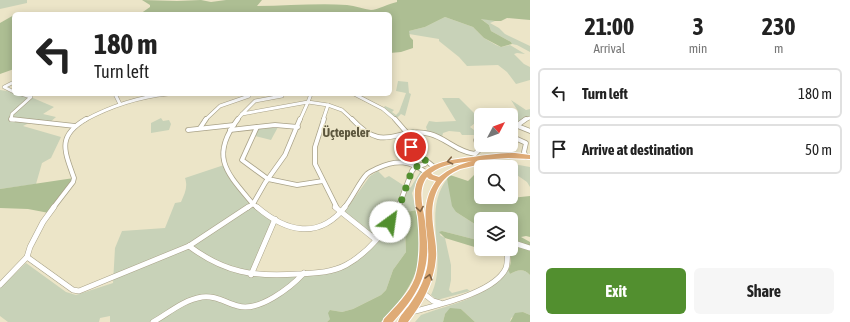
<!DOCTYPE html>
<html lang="en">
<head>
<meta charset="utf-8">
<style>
	:root { --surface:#fff; --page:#f6f6f6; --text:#222; --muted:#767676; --line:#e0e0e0; --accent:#528f2f }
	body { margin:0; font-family:"Asap Condensed",sans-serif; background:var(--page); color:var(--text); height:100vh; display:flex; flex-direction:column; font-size:15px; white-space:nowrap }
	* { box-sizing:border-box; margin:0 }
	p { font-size:13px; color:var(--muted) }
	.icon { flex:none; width:22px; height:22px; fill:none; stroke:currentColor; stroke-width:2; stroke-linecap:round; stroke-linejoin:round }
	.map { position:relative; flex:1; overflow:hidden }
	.side { display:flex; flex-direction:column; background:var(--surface); width:320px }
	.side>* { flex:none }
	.hud { position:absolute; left:12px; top:12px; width:380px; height:84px; border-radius:6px; box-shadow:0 2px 10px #0003; background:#fff; color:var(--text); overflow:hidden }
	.needle { width:26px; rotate:49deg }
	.fabs { position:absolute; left:474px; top:108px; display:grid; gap:8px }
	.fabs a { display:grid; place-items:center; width:44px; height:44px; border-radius:6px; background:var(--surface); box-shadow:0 2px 10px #0003; font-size:20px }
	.pin { position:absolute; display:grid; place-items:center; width:34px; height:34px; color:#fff; margin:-17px; border:2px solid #fff; border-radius:50%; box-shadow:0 1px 4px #0007 }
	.me { position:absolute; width:44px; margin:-22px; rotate:31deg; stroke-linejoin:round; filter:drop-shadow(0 0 3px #0008) }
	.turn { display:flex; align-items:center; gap:14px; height:84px; padding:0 16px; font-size:18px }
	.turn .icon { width:52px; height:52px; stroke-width:2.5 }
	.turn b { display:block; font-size:28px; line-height:34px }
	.eta { display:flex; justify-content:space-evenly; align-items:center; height:68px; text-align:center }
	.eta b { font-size:24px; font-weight:700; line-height:28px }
	.action { display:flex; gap:8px; margin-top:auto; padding:8px 16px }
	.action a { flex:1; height:46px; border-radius:6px; background:var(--accent); color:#fff; font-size:16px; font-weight:700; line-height:46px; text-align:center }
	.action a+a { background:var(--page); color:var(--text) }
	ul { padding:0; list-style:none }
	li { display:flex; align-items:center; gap:12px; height:50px; margin:0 8px 6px; padding:0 8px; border:2px solid var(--line); border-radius:6px }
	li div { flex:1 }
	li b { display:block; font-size:15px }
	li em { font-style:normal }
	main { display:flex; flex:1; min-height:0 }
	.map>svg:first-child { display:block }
</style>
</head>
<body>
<main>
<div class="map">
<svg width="530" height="322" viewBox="0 0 530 322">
	<rect width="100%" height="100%" fill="#ece5c8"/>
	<g fill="#c8d2b8">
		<polygon points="0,0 27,0 27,3 0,9"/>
		<polygon points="445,17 473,27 484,38 496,45 501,47 510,45 525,54 517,53 514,54 524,64 530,67 530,80 516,84 507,72 498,65 467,66 459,57 439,41 439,39 409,34 409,31 425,27"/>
		<polygon points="480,18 495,21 490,23 499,28 505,34 530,46 530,52 517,45 512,44 511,42 491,31 489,25"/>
		<polygon points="398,81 408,82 409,93 411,94 405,116 401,114 397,118 383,109 385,106 394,110 392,112 396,115 399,112 406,93 396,91"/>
		<polygon points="0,90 14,92 14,94 26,95 54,107 43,114 56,117 49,123 35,120 23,126 61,137 51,158 42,163 36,184 0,189"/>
		<polygon points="442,98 459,98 481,120 481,130 475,123 470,127 478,133 474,128 477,128 479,133 481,133 477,135 462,135 460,132 449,131 443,133 442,137 410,133 408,131 413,129 416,131 427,130 426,127 429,121 436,122 456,121"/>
		<polygon points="511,100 526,110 530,109 530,118 515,125 511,136 511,124 513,123 518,111"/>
		<polygon points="161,118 163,121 169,120 171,124 169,130 151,133 151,123"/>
		<polygon points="278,127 271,140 255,136 258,129"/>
		<polygon points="508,163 530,167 530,187 527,182 514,173"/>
		<path d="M224 165 253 204 275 219 251 275 326 271 352 261 375 239 343 214 370 176 378 171 385 178 389 176 406 187V190L411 187 420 172 418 169 422 172 412 193 416 210 403 213 390 222 405 230 406 252 393 270 386 290 381 295 353 309 342 312 330 310V319L327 322H110V316L100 318 99 322H8L0 316V288L26 263 66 292 76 295 113 283 115 248 122 231 165 228 175 203 181 202C185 193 188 187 185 178Z"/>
		<path d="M447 179 456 212 481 228V241L442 231 440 235 445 238 451 265V280L449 290 452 293 467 289 470 291 437 300 431 295C449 258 421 213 447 179Z"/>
		<path d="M508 270 510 274C518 270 523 268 530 275V315L523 312 511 318 510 322H475L461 309 445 314 443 322H415L421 315C457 302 481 300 508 270Z"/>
	</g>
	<g fill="#adbe93">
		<path d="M142 0 177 1 201 0 211 2 226 0H262L257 6C287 6 317 3 347 5 355 6 364 9 371 10 377 10 390 3 397 2V0H530V20L507 18 501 21H495L481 19 489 25 491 31 511 42 512 44 501 47 484 38 473 27 445 17 425 27 409 31 410 37 413 40V48L401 52 390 53V14H140L150 7V5Z"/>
		<polygon points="14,15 14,69 0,74 0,23"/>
		<polygon points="450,175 468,181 474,175 481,176 481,197 511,198 530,196 530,237 526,236 521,237 530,242 530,246 511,242 511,219 481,219 481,228 456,212 452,206 447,179"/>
		<polygon points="74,178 49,213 28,209 0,208 0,189"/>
		<path d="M416 210C427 262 416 285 381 322H327L330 319 328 313 330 310 342 312 353 309 381 295 386 290 393 270 406 252 405 230 390 221 394 215Z"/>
		<polygon points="442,231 481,241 481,249 445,238 439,232"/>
		<path d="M514 246 530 250V275C523 268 518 270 510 274L508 270C513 263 509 255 511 247Z"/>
		<polygon points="450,308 461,309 475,322 443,322 445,314"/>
		<polygon points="523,312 530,315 530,322 510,322 515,313"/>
	</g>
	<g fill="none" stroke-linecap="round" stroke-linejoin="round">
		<defs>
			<g id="minor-far2">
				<polyline points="14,82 4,87 14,92"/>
				<polyline points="115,94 120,104"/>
				<polyline points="311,94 308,102 328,105 323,120"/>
				<polyline points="354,94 383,109 396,120"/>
				<polyline points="282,96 255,101 242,114 308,102 300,120"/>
				<polyline points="328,105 342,110 353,120"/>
				<polyline points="14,120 11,120 12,114 31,97 21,94"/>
				<path d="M85 120C111 106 139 97 168 94"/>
				<polyline points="205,120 220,106 249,96"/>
				<polyline points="237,120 242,114"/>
				<polyline points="524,120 530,118"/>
			</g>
			<g id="minor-far1">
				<polyline points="11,119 75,126"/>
				<path d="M238 119C209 157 227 173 253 204L247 208"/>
				<polyline points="324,119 315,147 315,164 337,208"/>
				<path d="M352 119C386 156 396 125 430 134 446 138 457 152 475 154L479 150 476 140 481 134"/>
				<polyline points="395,119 408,134 413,150 434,167"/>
				<polyline points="515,125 530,131"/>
				<polyline points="257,127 242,160 268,179 297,185 323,181"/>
				<polyline points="200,128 206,119"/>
				<polyline points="188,130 234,125"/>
				<polyline points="230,130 275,125 298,127"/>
				<polyline points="511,137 515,138 512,129 526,119"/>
				<polyline points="515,138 526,143 524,152 526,157"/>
				<path d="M53 208 73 182 74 178C64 150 57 136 86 119"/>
				<polyline points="258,208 253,204 265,183 285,155 300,119"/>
				<path d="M344 208C352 199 359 182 367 174 369 172 374 170 378 168 397 159 410 161 427 173"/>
				<polyline points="398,208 412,171 415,167 425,164 426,161"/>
			</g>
			<g id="minor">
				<path d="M257 207C286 232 319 240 345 207"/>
				<polyline points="335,207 375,239"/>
				<polyline points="511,244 517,244 530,248"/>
				<path d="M189 246C225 273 254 277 298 274 314 273 331 273 346 265 368 253 387 230 399 207"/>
				<polyline points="27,257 73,290 79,291 189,246 248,207"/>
				<polyline points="251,275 275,219"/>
				<polyline points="0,285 27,257 30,247 43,222 54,207"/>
				<polyline points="423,293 433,301 440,303"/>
				<path d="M412 312C437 305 495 293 506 268 508 262 507 255 508 249"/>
				<path d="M153 322C169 313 183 300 202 297 215 295 226 303 238 306 259 312 290 288 304 273"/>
			</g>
			<path id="primary" d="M515 153 530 155V159L508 158 480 160 482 162 481 164C474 166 467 167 460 169 436 179 430 201 433 225 434 236 437 247 436 258 434 282 422 304 408 322H398C400 315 406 310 410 304 418 293 424 281 427 268 433 237 415 211 436 181L429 179 427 177C417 190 423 207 425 221 426 233 428 244 427 255 425 283 411 302 393 322H383L384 319C395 307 409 294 415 278 421 259 420 237 418 217 417 211 415 206 415 199 412 164 446 160 473 157 487 155 501 153 515 153ZM472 161C460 164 449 169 439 177L433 175 431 173C443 164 457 163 472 161Z"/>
		</defs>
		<use href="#minor-far2" stroke="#a9a288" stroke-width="4"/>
		<use href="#minor-far1" stroke="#a9a288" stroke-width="5.5"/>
		<use href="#minor" stroke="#a9a288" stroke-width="6"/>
		<use href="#primary" stroke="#fff" stroke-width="2"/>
		<use href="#minor-far2" stroke="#fff" stroke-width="3"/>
		<use href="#minor-far1" stroke="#fff" stroke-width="4"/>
		<use href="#minor" stroke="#fff" stroke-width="5"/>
		<use href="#primary" fill="#dfab76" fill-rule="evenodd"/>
	</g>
	<defs><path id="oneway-chevron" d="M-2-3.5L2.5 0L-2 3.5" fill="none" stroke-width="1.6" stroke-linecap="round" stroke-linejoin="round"/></defs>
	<g stroke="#816343">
		<use href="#oneway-chevron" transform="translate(450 161) rotate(168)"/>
		<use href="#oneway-chevron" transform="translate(420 209) rotate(81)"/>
		<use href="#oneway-chevron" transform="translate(429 277) rotate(-75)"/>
	</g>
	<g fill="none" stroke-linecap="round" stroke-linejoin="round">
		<polyline stroke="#528f2f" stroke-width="7" stroke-dasharray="0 12.6" points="390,222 400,205 412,170 415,167 425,164 426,161 411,147"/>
	</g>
	<g text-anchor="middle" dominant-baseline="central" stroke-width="3" stroke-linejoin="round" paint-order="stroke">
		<g font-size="13" font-weight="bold" fill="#5c563d" stroke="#ece5c8">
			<text x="346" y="132">Üçtepeler</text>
		</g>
	</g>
</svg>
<div class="fabs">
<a><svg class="needle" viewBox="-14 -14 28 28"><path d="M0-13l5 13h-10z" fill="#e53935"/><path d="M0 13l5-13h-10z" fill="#767676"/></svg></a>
<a><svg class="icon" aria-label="search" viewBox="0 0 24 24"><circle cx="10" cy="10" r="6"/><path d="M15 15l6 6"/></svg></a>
<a><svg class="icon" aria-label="layers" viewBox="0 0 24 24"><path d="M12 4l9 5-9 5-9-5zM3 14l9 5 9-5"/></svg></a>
</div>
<div class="pin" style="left:411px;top:147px;background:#d93025"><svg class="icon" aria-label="arrive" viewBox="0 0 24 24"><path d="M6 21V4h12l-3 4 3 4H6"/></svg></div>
<svg class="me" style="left:390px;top:222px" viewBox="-20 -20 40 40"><circle r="19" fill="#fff"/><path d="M0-13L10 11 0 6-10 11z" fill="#528f2f"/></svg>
<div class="hud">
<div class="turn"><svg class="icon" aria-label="left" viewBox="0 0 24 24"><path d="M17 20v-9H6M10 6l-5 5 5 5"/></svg><div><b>180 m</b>Turn left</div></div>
</div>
</div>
<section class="side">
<div class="eta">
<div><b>21:00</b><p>Arrival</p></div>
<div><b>3</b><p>min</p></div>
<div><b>230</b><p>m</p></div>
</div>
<ul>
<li><svg class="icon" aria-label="left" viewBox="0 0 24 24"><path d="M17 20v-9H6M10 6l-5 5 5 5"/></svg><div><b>Turn left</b></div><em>180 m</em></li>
<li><svg class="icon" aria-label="arrive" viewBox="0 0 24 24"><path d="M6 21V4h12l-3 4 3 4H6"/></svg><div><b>Arrive at destination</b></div><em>50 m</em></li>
</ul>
<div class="action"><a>Exit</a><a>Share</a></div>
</section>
</main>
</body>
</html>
